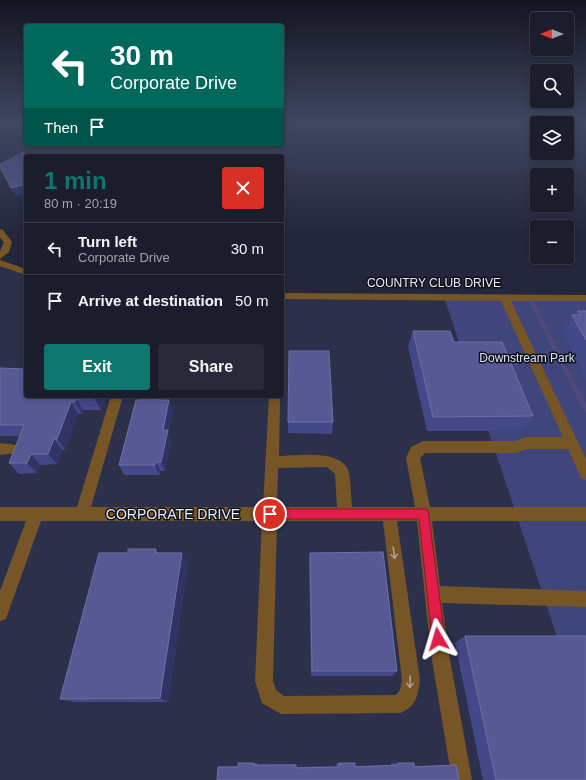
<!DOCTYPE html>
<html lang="en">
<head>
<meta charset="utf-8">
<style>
	:root { --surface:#1b1d2d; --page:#282a39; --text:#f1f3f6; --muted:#a0a2aa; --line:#393b49; --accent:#0f766e }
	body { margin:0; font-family:Helvetica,sans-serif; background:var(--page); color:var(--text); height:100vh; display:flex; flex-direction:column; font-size:15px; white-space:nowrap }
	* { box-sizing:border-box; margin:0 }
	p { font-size:13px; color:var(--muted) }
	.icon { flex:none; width:22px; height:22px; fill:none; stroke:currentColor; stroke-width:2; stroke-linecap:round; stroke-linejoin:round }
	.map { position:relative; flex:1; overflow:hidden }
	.sheet { position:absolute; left:24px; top:154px; width:260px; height:244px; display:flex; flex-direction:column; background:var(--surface); border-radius:4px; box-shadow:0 2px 6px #0003,0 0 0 1px var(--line) }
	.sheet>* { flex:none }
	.banner { position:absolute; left:24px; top:24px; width:260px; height:122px; border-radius:4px; box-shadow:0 2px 6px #0003,0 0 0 1px var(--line); background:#00695c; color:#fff; overflow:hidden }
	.needle { width:26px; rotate:270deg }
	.fabs { position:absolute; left:530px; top:12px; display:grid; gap:8px }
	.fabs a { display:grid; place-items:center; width:44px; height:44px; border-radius:4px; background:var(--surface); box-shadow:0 2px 6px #0003,0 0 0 1px var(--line); font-size:20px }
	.pin { position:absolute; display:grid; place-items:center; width:34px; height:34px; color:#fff; margin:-17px; border:2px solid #fff; border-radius:50%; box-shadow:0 1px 4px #0007 }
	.me { position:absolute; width:44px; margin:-22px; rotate:353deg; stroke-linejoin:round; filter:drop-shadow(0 0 3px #0008) }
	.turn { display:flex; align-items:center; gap:14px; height:84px; padding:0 20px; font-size:18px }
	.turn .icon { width:52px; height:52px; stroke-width:2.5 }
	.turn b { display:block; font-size:28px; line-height:34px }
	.then { display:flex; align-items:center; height:38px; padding:0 20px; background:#0003; gap:8px; font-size:15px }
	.round { display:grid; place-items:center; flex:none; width:42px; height:42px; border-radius:4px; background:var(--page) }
	.head { display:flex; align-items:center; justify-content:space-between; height:68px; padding:0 20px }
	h1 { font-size:24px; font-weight:800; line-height:30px; color:var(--accent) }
	.cta { display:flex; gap:8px; margin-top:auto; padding:8px 20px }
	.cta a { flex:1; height:46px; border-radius:4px; background:var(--accent); color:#fff; font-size:16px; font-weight:800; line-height:46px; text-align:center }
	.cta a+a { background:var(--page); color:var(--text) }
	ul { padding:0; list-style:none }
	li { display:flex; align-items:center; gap:12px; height:52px; padding:0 20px; border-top:1px solid var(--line) }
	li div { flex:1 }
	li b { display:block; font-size:15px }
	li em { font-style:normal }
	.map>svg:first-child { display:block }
</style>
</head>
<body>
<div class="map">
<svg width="586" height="780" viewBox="0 0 586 780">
	<rect width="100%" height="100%" fill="#24273c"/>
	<polygon fill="#2d304b" points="0,263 26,273 26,396 282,396 282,297 586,298 586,780 0,780"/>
	<polygon fill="#40457c" points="444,297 586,298 586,724"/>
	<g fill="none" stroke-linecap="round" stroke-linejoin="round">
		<polygon fill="#50497b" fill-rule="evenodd" points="527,296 531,296 531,297 586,404 586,412 584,412 583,410 527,297"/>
		<g fill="#765626" fill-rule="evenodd">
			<polygon points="0,229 3,230 12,242 9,252 0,259 0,251 4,242 0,238"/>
			<polygon points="0,260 26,269 26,275 0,266"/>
			<path d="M282 293 586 295V301H511L586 459V480L581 478 568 449H527L516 453H425L420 458 430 507H586V521H432L440 586 586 591V607L442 603 449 654 472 780H452L431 654 417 521H397L420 680C418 695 416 707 400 713L281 714 262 703 255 681 262 521H41L8 613 6 619 0 621V591L26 521H0V507H77L111 396H123L91 507H263L269 396H279L280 399 279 456C297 456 343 448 349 473 351 484 351 496 352 507H415L406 458 411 447 423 441H516L526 437H563L501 301 282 299ZM327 467 335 474 337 507H277L278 468ZM277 521H383L402 680 400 690 396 695 284 696 276 690 273 681Z"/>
			<polygon points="0,443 16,445 18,449 16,453 0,455"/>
		</g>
	</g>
	<g fill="#444788">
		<polygon points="578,311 586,311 586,382 581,373 583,370 562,331 572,315 576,315"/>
		<polygon points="413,331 454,342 533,416 522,431 427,431 408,347"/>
		<polygon points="0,368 26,396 105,396 101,410 83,410 82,414 78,414 65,450 62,450 57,464 40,465 37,473 19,474 9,463 20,436 0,436"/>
		<polygon points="144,396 166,396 165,400 169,400 173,411 168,433 171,441 165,471 160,471 160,475 124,475 119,465"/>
		<polygon points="288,422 333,422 332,434 288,433"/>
		<polygon points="156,549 158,553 188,563 168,702 75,702 60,699 128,553"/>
		<polygon points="310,553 397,671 392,676 311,676 309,561"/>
		<polygon points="465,636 586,780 483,780 455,643"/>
		<polygon points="242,763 257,763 257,765 296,764 296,767 336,766 336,763 351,763 355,766 391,765 391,763 414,763 414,766 446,765 456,765 459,780 218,767 238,766"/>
	</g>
	<g fill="#303364">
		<polygon points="24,152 26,156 26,169 22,161"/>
		<polygon points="26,184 26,193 15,196 11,188"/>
		<polygon points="95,396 105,396 101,410 94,398"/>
		<polygon points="160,396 166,396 163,411 159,400"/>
		<polygon points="76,399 83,410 82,414 75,402"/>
		<polygon points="169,400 173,411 168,433 171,441 165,471 161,462 163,430"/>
		<polygon points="71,402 78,414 65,450 57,439"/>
		<polygon points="54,439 62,450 57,464 48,454"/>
		<polygon points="31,454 40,465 37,473 27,463"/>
		<polygon points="156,462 160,471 160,475 155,465"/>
		<polygon points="182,553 188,563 168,702 160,698"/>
	</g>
	<g fill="#565994" stroke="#6d70a4">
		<polygon points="24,152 22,161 26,161 26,184 11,188 0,167 0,164"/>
		<polygon points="578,311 586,311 586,340 572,315 581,315"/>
		<polygon points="413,331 450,331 454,342 502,342 533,416 433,417"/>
		<polygon points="289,351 329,351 333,422 288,422"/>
		<polygon points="0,368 26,369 26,396 95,396 94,398 76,399 75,402 71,402 57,439 54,439 48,454 31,454 27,463 9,463 24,425 0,425"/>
		<polygon points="144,396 160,396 159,400 169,400 163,430 168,430 161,462 156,462 155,465 119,465 136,400 143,400"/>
		<polygon points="128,549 156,549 155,553 182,553 160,698 60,699 99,553 128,553"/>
		<polygon points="383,552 397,671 312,671 310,553"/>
		<polygon points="465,636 586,636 586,780 496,780"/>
		<polygon points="238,763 254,763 254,765 296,765 296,768 339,767 339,763 355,763 355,767 398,765 398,763 414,763 415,767 456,765 459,780 217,780 218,767 238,767"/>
	</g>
	<defs><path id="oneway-shaft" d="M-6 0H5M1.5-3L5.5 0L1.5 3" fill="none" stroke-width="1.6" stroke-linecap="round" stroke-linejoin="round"/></defs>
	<g stroke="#afa090">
		<use href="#oneway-shaft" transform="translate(394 553) rotate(82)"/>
		<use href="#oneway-shaft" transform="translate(410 682) rotate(92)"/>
	</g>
	<linearGradient id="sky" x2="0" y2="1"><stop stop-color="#141521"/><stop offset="0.53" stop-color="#3f4761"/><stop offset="1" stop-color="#3f4761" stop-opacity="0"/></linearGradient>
	<rect width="586" height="233" fill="url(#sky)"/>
	<polygon fill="#e11d48" stroke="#92132f" points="270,509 424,509 428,510 445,639 443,644 438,645 434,644 432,639 419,519 270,519 266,518 265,514 266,510"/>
	<g text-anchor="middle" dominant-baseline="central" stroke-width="3" stroke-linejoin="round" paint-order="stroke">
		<g font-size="12" fill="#e8ebf9" stroke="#0f111a">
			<text x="434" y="283">COUNTRY CLUB DRIVE</text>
		</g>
		<g font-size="12" fill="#dfe3f8" stroke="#0f111a">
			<text x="527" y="358">Downstream Park</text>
		</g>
		<g font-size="14" fill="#e8ebf9" stroke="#0f111a">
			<text x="173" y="514">CORPORATE DRIVE</text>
		</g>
	</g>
</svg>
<div class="fabs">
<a><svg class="needle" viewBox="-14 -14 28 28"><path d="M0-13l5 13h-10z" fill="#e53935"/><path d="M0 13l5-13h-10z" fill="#a0a2aa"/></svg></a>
<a><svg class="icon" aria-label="search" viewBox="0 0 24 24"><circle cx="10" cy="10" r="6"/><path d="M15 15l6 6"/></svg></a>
<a><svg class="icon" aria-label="layers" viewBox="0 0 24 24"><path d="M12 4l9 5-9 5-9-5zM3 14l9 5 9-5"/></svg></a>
<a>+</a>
<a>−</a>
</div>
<div class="pin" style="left:270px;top:514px;background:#d93025"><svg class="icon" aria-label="arrive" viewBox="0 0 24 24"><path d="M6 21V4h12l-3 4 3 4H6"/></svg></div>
<svg class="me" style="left:438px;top:639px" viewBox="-20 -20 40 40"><path d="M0-17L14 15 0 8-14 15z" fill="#e11d48" stroke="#fff" stroke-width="4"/></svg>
<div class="banner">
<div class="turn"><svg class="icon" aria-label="left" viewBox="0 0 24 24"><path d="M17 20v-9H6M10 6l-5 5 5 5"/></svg><div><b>30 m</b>Corporate Drive</div></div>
<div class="then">Then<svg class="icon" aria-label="arrive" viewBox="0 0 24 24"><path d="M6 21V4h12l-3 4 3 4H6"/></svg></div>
</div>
<section class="sheet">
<div class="head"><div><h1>1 min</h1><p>80 m · 20:19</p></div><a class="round" style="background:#d93025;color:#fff"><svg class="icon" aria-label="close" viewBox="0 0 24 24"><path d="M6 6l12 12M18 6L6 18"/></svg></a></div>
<ul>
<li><svg class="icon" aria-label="left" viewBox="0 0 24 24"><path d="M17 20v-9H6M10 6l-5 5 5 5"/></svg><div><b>Turn left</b><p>Corporate Drive</p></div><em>30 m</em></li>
<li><svg class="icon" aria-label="arrive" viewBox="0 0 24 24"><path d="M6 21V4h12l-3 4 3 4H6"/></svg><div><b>Arrive at destination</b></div><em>50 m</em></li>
</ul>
<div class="cta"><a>Exit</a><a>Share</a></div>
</section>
</div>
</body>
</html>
